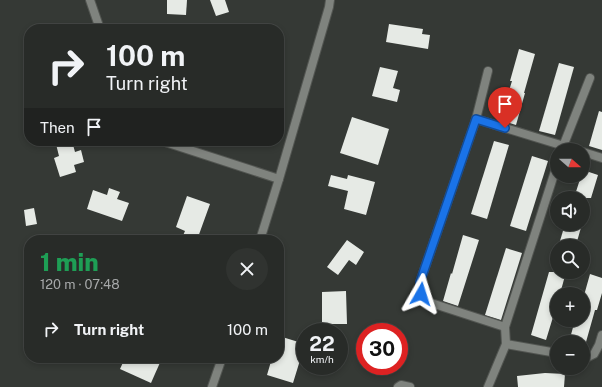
<!DOCTYPE html>
<html lang="en">
<head>
<meta charset="utf-8">
<style>
	:root { --surface:#282b28; --page:#303330; --text:#f1f3f6; --muted:#a5a7a8; --line:#444745 }
	body { margin:0; font-family:"Public Sans",sans-serif; background:var(--page); color:var(--text); height:100vh; display:flex; flex-direction:column; font-size:15px; white-space:nowrap }
	* { box-sizing:border-box; margin:0 }
	p { font-size:13px; color:var(--muted) }
	.icon { flex:none; width:22px; height:22px; fill:none; stroke:currentColor; stroke-width:2; stroke-linecap:round; stroke-linejoin:round }
	.map { position:relative; flex:1; overflow:hidden }
	.drawer { position:absolute; left:24px; top:235px; width:260px; height:128px; display:flex; flex-direction:column; background:var(--surface); border-radius:16px; box-shadow:0 2px 6px #0003,0 0 0 1px var(--line) }
	.drawer>* { flex:none }
	.hud { position:absolute; left:24px; top:24px; width:260px; height:122px; border-radius:16px; box-shadow:0 2px 6px #0003,0 0 0 1px var(--line); background:#282b28; color:var(--text); overflow:hidden }
	.needle { width:26px; rotate:111deg }
	.fabs { position:absolute; left:550px; top:143px; display:grid; gap:8px }
	.fabs a { display:grid; place-items:center; width:40px; height:40px; border-radius:50%; background:var(--surface); box-shadow:0 2px 6px #0003,0 0 0 1px var(--line); font-size:20px }
	.speed { position:absolute; left:296px; top:323px; display:flex; gap:8px; font-size:20px; font-weight:700; text-align:center }
	.speed>* { display:grid; place-content:center; width:52px; height:52px; border-radius:50%; background:var(--surface); box-shadow:0 2px 6px #0003,0 0 0 1px var(--line); line-height:1 }
	.speed small { font-size:10px; font-weight:400 }
	.speed .limit { border:6px solid #d22; background:#fff; color:#111 }
	.pin { position:absolute; display:grid; place-items:center; width:34px; height:34px; color:#fff; margin:-41px -17px; border-radius:50% 50% 50% 0; rotate:-45deg; box-shadow:0 0 4px #0007 }
	.pin .icon { rotate:45deg }
	.me { position:absolute; width:44px; margin:-22px; rotate:6deg; stroke-linejoin:round; filter:drop-shadow(0 0 3px #0008) }
	.turn { display:flex; align-items:center; gap:14px; height:84px; padding:0 16px; font-size:18px }
	.turn .icon { width:52px; height:52px; stroke-width:2.5 }
	.turn b { display:block; font-size:28px; line-height:34px }
	.then { display:flex; align-items:center; height:38px; padding:0 16px; background:#0003; gap:8px; font-size:15px }
	.round { display:grid; place-items:center; flex:none; width:42px; height:42px; border-radius:21px; background:var(--page) }
	.summary { display:flex; align-items:center; justify-content:space-between; height:68px; padding:0 16px }
	h1 { font-size:24px; font-weight:800; line-height:30px; color:#1e9e55 }
	ul { padding:0; list-style:none }
	li { display:flex; align-items:center; gap:12px; height:52px; padding:0 16px }
	li div { flex:1 }
	li b { display:block; font-size:15px }
	li em { font-style:normal }
	.map>svg:first-child { display:block }
</style>
</head>
<body>
<div class="map">
<svg width="602" height="387" viewBox="0 0 602 387">
	<rect width="100%" height="100%" fill="#353935"/>
	<g fill="#e6eae5">
		<polygon points="167,0 187,0 186,15 167,14"/>
		<polygon points="210,0 225,0 229,12 216,16"/>
		<polygon points="389,24 423,29 422,34 430,35 428,49 386,42"/>
		<polygon points="519,49 535,54 524,93 525,93 516,125 500,120 512,81 510,81"/>
		<polygon points="559,63 574,67 555,135 539,131"/>
		<polygon points="380,67 398,71 393,88 400,90 397,102 372,96"/>
		<polygon points="599,111 602,112 602,150 589,146"/>
		<polygon points="352,117 389,129 378,165 340,153"/>
		<polygon points="68,141 72,141 75,152 81,150 84,162 74,165 76,172 60,177 54,158 59,156 56,144"/>
		<polygon points="494,141 509,145 487,219 471,214"/>
		<polygon points="532,156 548,161 526,231 510,226"/>
		<polygon points="583,170 598,175 591,198 574,198 581,176 583,176"/>
		<polygon points="331,175 347,179 348,175 375,182 366,215 344,209 348,191 328,186"/>
		<polygon points="109,188 120,192 117,199 129,203 122,221 87,209 93,190 107,195"/>
		<polygon points="187,196 210,204 197,240 181,240 185,231 176,227"/>
		<polygon points="34,208 37,224 26,226 24,210"/>
		<polygon points="565,224 582,224 576,245 560,241"/>
		<polygon points="463,235 479,240 458,306 443,301 451,273 452,274"/>
		<polygon points="347,240 364,252 356,265 349,260 338,275 327,267"/>
		<polygon points="506,248 522,253 501,320 485,315"/>
		<polygon points="549,272 566,272 560,294 557,294 557,304 546,340 531,335"/>
		<polygon points="590,274 602,278 602,293 597,310 595,310 586,342 569,342 575,320 583,320 583,299"/>
		<polygon points="346,291 347,324 322,324 322,292"/>
		<polygon points="279,336 305,344 293,383 267,375 272,358 279,358"/>
		<polygon points="125,358 162,358 151,383 120,369"/>
		<polygon points="545,373 565,374 564,387 518,387 517,376"/>
	</g>
	<g fill="none" stroke-linecap="round" stroke-linejoin="round">
		<defs>
			<g id="street">
				<polyline points="90,0 100,29"/>
				<polyline points="488,71 476,119 420,282 421,294 428,302 505,327"/>
				<polyline points="476,119 577,150"/>
				<polyline points="162,141 279,179"/>
				<polyline points="562,149 590,78"/>
				<polyline points="583,152 602,158"/>
				<polyline points="260,240 279,179 329,7 330,0"/>
				<polyline points="506,344 557,353"/>
				<polyline points="583,357 586,358 594,354 599,345 602,335"/>
				<polyline points="212,387 222,358"/>
				<polyline points="398,387 401,385 410,387"/>
				<polyline points="488,387 506,344 505,327 557,165"/>
			</g>
		</defs>
		<use href="#street" stroke="#525551" stroke-width="10"/>
		<use href="#street" stroke="#7f837e" stroke-width="8"/>
	</g>
	<g fill="none" stroke-linecap="round" stroke-linejoin="round">
		<defs>
			<polyline id="route" points="421,294 420,282 476,119 505,128"/>
		</defs>
		<use href="#route" stroke="#114b97" stroke-width="10"/>
		<use href="#route" stroke="#1a73e8" stroke-width="7"/>
	</g>
</svg>
<div class="fabs">
<a><svg class="needle" viewBox="-14 -14 28 28"><path d="M0-13l5 13h-10z" fill="#e53935"/><path d="M0 13l5-13h-10z" fill="#a5a7a8"/></svg></a>
<a><svg class="icon" aria-label="sound" viewBox="0 0 24 24"><path d="M4 9h4l5-4v14l-5-4H4zM17 9q2 3 0 6"/></svg></a>
<a><svg class="icon" aria-label="search" viewBox="0 0 24 24"><circle cx="10" cy="10" r="6"/><path d="M15 15l6 6"/></svg></a>
<a>+</a>
<a>−</a>
</div>
<div class="speed"><div>22<small>km/h</small></div><div class="limit">30</div></div>
<div class="pin" style="left:505px;top:128px;background:#d93025"><svg class="icon" aria-label="arrive" viewBox="0 0 24 24"><path d="M6 21V4h12l-3 4 3 4H6"/></svg></div>
<svg class="me" style="left:421px;top:294px" viewBox="-20 -20 40 40"><path d="M0-17L14 15 0 8-14 15z" fill="#1a73e8" stroke="#fff" stroke-width="4"/></svg>
<div class="hud">
<div class="turn"><svg class="icon" aria-label="right" viewBox="0 0 24 24"><path d="M7 20v-9h11M14 6l5 5-5 5"/></svg><div><b>100 m</b>Turn right</div></div>
<div class="then">Then<svg class="icon" aria-label="arrive" viewBox="0 0 24 24"><path d="M6 21V4h12l-3 4 3 4H6"/></svg></div>
</div>
<section class="drawer">
<div class="summary"><div><h1>1 min</h1><p>120 m · 07:48</p></div><a class="round"><svg class="icon" aria-label="close" viewBox="0 0 24 24"><path d="M6 6l12 12M18 6L6 18"/></svg></a></div>
<ul>
<li><svg class="icon" aria-label="right" viewBox="0 0 24 24"><path d="M7 20v-9h11M14 6l5 5-5 5"/></svg><div><b>Turn right</b></div><em>100 m</em></li>
</ul>
</section>
</div>
</body>
</html>
